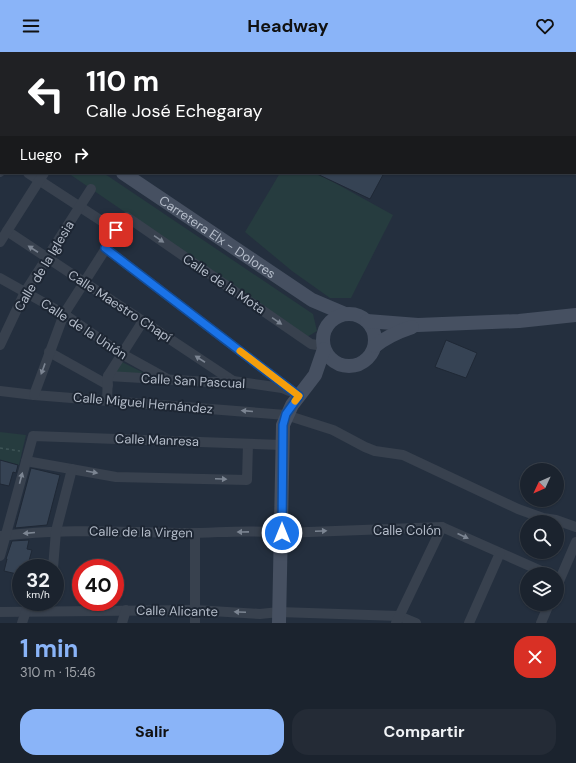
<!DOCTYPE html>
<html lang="es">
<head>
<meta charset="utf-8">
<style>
	:root { --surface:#1b232e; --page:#242b36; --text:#f1f3f6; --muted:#a0a4aa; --line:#39404a; --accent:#8ab4f8 }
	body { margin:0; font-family:"DM Sans",sans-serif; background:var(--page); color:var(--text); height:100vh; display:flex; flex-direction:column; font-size:15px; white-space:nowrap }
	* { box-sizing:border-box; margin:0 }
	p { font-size:13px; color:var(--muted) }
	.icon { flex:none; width:22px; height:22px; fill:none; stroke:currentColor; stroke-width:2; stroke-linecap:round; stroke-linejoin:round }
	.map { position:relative; height:571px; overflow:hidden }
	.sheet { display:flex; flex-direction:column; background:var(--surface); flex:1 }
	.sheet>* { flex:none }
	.guide { position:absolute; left:0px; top:0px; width:576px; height:122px; box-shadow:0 1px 3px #0004,0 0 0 1px var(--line); background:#202124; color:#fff; overflow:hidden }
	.needle { width:26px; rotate:226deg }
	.tools { position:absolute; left:520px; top:411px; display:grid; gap:8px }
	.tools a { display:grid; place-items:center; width:44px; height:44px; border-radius:50%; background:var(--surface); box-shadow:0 1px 3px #0004,0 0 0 1px var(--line); font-size:20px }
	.speed { position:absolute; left:12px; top:507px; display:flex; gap:8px; font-size:20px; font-weight:700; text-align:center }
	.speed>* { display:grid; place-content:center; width:52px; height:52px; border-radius:50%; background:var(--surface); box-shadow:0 1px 3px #0004,0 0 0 1px var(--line); line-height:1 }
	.speed small { font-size:10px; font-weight:400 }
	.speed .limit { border:6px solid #d22; background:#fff; color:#111 }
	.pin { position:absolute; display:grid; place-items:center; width:34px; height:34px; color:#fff; margin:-17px; border-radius:8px; box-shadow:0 2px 6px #0006 }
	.me { position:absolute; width:44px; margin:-22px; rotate:0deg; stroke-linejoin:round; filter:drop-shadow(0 0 3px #0008) }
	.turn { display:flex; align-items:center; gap:14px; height:84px; padding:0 20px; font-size:18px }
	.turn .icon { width:52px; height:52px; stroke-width:2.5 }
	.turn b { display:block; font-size:28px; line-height:34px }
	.then { display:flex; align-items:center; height:38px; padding:0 20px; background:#0003; gap:8px; font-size:15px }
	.round { display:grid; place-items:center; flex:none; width:42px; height:42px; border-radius:16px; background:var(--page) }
	.head { display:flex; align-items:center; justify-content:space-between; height:68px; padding:0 20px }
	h1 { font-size:24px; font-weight:700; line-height:30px; color:var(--accent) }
	.button { display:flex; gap:8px; margin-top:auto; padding:8px 20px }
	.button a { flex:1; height:46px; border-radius:16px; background:var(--accent); color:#111; font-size:16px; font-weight:700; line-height:46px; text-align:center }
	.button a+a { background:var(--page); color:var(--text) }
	header { display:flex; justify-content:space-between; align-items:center; height:52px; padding:0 20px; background:var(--accent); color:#111; font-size:18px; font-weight:700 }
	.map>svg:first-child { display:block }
</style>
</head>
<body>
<header><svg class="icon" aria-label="menu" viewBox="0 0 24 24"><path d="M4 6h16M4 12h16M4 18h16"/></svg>Headway<svg class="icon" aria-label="heart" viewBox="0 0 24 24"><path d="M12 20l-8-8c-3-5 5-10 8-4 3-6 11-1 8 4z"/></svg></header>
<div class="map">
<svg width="576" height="571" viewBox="0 0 576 571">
	<rect width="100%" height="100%" fill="#242f3e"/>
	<g fill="#263c3f">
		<polygon points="68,121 102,121 108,124 313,262 317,279 307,285"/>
		<polygon points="280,121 317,121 393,163 351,246 330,246 292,219 245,180"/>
		<polygon points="122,310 154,326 114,321"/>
		<polygon points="0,380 26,383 19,413 0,408"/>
	</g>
	<g fill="#364354" stroke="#1f2835">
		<polygon points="315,121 384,121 370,147"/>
		<polygon points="446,288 477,301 466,326 435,315"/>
		<polygon points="0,408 18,413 16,421 13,420 9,434 0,432"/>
		<polygon points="31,416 60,423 47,473 15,476"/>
		<polygon points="29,488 27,497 32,498 27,516 21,516 21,523 4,519 7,507 6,507 12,489"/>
	</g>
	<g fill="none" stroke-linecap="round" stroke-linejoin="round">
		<g stroke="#3f5557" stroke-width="1.5" stroke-dasharray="3 3" stroke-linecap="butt">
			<polyline points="45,0 45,1"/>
			<polyline points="0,396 20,399"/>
		</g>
		<g stroke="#38414e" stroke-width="10">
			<polyline points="247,0 249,1"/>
			<polyline points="74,1 75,0"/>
			<polyline points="0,6 1,6"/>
			<polyline points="0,120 1,118"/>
			<polyline points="28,121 117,179"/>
			<polyline points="7,179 233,329"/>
			<polyline points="0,190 44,121"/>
			<polyline points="105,196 299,344"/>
			<polyline points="0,226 64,262 122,302 169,328"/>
			<polyline points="0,293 25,240 91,137"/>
			<polyline points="49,300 108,333"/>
			<polyline points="108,324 210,330 233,329 282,336 289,339"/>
			<polyline points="0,339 34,343 286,363 333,378 365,395 375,399 403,403 518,457 543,466 556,468 576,475"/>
			<polyline points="34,343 64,262 117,179 127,165 311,292 323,294"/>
			<polyline points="107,348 108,324 143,269"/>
			<polyline points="26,409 116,425 247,428 248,392"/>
			<path d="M0 484C62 476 124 480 187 481 218 481 250 477 282 481L442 475 548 522"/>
			<polyline points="0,504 33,384 282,393"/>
			<polyline points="53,516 56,479 72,417"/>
			<polyline points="557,534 576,490"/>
			<polyline points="0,560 195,558 260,562 279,560 399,564 416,571"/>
			<polyline points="22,571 26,559"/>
			<polyline points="122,571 126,558"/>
			<polyline points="195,571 195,481"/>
			<polyline points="396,571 442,475"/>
			<polyline points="469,571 500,501"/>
			<polyline points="541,571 549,552"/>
		</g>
		<g stroke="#465061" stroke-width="14">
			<polyline points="104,1 105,0"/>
			<polyline points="0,24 1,24"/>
			<polyline points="0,86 1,87"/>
			<path id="s1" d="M123 121 312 248 345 262"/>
			<circle cx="349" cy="288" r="26"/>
			<polyline points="367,269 418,273 519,269 576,263"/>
			<path d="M375 294C386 285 397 280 412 275"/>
			<polyline points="279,571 283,373 292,353 315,323 324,297"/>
		</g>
	</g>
	<defs><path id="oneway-solid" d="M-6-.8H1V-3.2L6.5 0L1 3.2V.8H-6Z"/></defs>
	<g fill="#7c8592">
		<use href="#oneway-solid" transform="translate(159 187) rotate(34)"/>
		<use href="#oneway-solid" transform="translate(33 197) rotate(-147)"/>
		<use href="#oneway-solid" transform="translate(277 269) rotate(34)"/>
		<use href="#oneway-solid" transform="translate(200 307) rotate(-147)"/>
		<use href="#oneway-solid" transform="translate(43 317) rotate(110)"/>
		<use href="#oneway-solid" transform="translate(247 359) rotate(-175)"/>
		<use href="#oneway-solid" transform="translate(92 420) rotate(10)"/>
		<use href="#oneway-solid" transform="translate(21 426) rotate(-75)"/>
		<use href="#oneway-solid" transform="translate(221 427) rotate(2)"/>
		<use href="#oneway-solid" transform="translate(321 479) rotate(-2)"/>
		<use href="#oneway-solid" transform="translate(243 480) rotate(179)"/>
		<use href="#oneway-solid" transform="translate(29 481) rotate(175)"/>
		<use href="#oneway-solid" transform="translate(463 484) rotate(24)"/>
		<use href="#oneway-solid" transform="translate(240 560) rotate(-177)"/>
	</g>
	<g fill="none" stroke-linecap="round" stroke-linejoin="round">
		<defs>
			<polyline id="route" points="116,178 105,196 299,344 286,362 283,373 282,481"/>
		</defs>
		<use href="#route" stroke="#114b97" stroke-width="10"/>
		<use href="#route" stroke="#1a73e8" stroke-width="7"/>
		<polyline stroke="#f59e0b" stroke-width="7" points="240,299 299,344 295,349"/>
	</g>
	<g text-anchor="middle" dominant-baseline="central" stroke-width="4" stroke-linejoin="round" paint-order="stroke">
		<g font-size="13" fill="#b4bcc9" stroke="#1d2633">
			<text stroke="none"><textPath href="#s1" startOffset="114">Carretera Elx - Dolores</textPath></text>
			<text transform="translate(44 214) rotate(-59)">Calle de la Iglesia</text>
			<text transform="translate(224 232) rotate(34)">Calle de la Mota</text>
			<text transform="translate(120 254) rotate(33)">Calle Maestro Chapí</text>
			<text transform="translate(84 277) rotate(33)">Calle de la Unión</text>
			<text transform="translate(193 329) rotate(3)">Calle San Pascual</text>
			<text transform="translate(143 351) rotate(5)">Calle Miguel Hernández</text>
			<text transform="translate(157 388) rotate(2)">Calle Manresa</text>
			<text x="407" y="478">Calle Colón</text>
			<text transform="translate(141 480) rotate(1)">Calle de la Virgen</text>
			<text transform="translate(177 559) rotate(1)">Calle Alicante</text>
		</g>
	</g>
</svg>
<div class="tools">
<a><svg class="needle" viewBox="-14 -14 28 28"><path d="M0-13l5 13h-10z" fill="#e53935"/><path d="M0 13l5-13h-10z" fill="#a0a4aa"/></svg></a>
<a><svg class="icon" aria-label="search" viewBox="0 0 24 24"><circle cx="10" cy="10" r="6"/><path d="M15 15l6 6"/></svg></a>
<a><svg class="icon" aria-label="layers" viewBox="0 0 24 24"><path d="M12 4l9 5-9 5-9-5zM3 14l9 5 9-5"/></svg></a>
</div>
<div class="speed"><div>32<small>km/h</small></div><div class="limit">40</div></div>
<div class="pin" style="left:116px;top:178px;background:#d93025"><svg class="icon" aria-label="arrive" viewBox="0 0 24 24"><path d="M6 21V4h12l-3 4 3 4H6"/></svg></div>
<svg class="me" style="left:282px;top:481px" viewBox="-20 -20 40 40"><circle r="17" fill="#1a73e8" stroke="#fff" stroke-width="3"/><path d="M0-11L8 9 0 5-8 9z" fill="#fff"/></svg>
<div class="guide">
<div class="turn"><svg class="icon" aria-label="left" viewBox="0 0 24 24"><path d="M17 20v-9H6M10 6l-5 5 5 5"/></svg><div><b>110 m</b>Calle José Echegaray</div></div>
<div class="then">Luego<svg class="icon" aria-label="right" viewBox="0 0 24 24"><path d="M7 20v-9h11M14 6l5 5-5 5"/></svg></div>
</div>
</div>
<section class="sheet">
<div class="head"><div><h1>1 min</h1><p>310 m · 15:46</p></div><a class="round" style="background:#d93025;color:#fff"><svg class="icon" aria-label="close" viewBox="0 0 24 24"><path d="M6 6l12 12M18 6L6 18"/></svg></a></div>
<div class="button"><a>Salir</a><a>Compartir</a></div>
</section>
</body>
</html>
